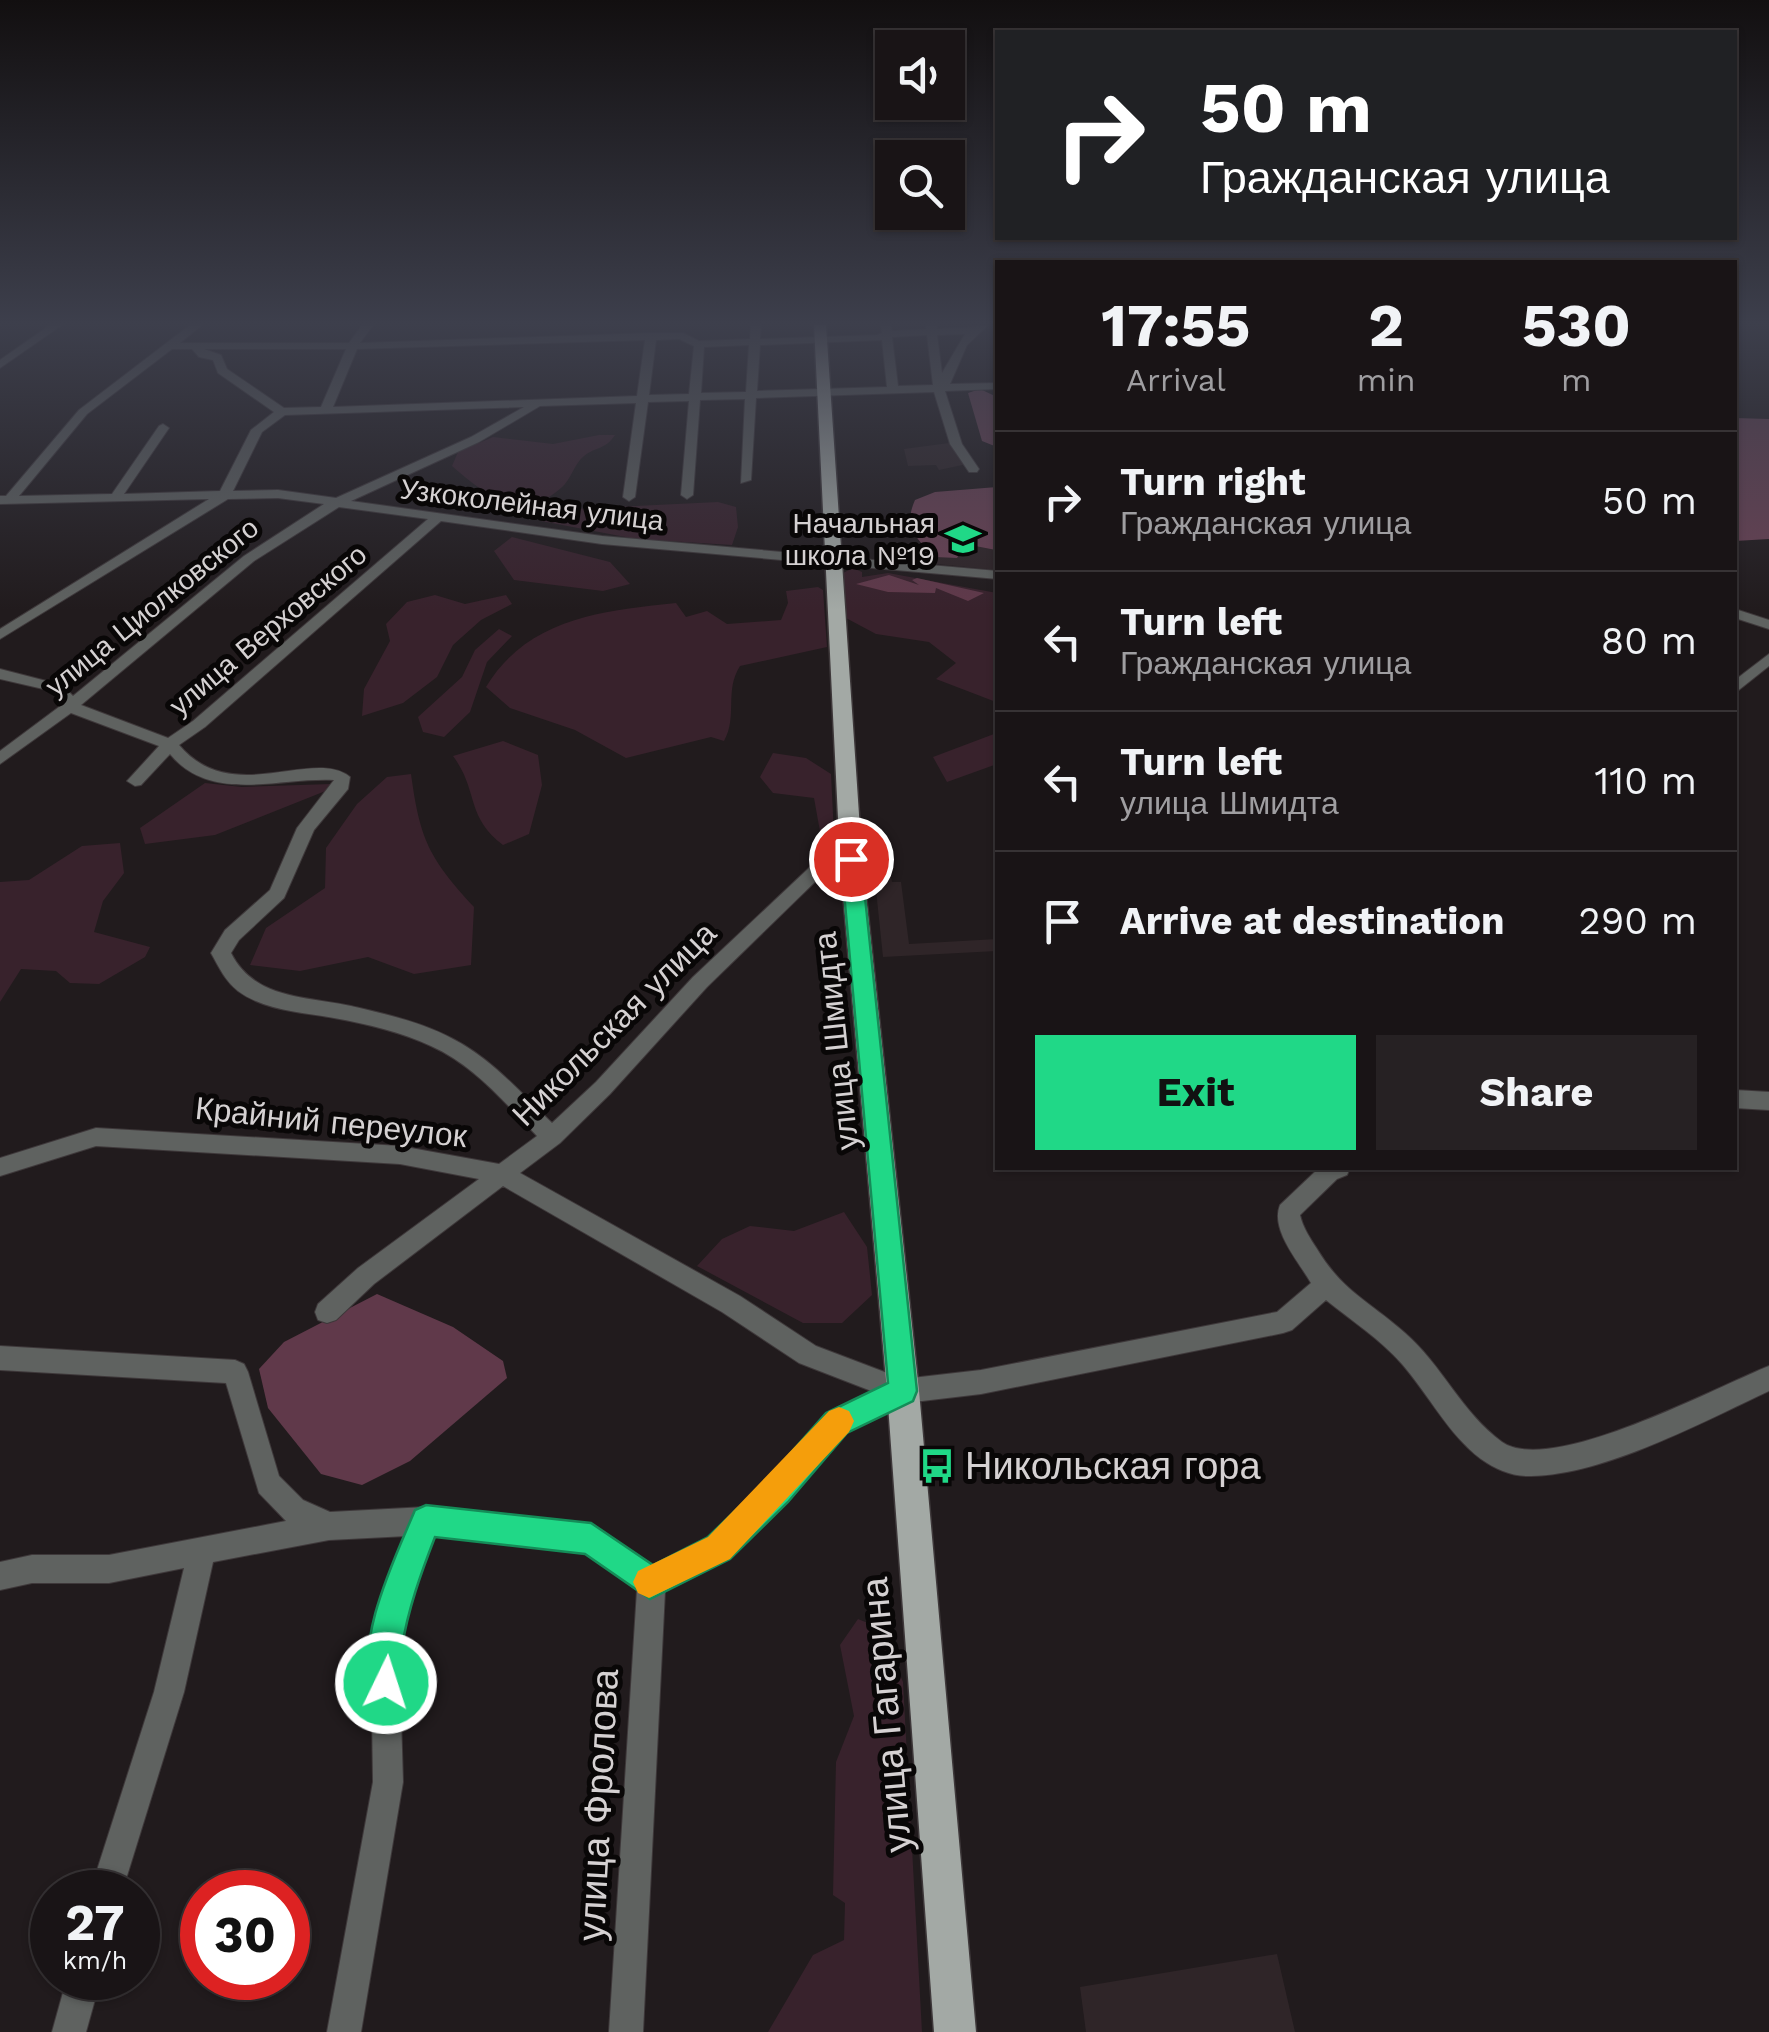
<!DOCTYPE html>
<html lang="en">
<head>
<meta charset="utf-8">
<style>
	:root { --surface:#191416; --page:#262123; --text:#f1f3f6; --muted:#9f9ea1; --line:#373335; --accent:#20d887 }
	body { margin:0; font-family:"Work Sans",sans-serif; background:var(--page); color:var(--text); height:100vh; display:flex; flex-direction:column; font-size:38px; white-space:nowrap }
	* { box-sizing:border-box; margin:0 }
	p { font-size:32px; color:var(--muted) }
	.icon { flex:none; width:55px; height:55px; fill:none; stroke:currentColor; stroke-width:2; stroke-linecap:round; stroke-linejoin:round }
	.map { position:relative; flex:1; overflow:hidden }
	.side { position:absolute; left:995px; top:260px; width:742px; height:910px; display:flex; flex-direction:column; background:var(--surface); border-radius:0px; box-shadow:0 2px 8px #0004,0 0 0 2px var(--line) }
	.side>* { flex:none }
	.banner { position:absolute; left:995px; top:30px; width:742px; height:210px; border-radius:0px; box-shadow:0 2px 8px #0004,0 0 0 2px var(--line); background:#202124; color:#fff; overflow:hidden }
	.buttons { position:absolute; left:875px; top:30px; display:grid; gap:20px }
	.buttons a { display:grid; place-items:center; width:90px; height:90px; border-radius:0px; background:var(--surface); box-shadow:0 2px 8px #0004,0 0 0 2px var(--line); font-size:50px }
	.speed { position:absolute; left:30px; top:1870px; display:flex; gap:20px; font-size:50px; font-weight:700; text-align:center }
	.speed>* { display:grid; place-content:center; width:130px; height:130px; border-radius:50%; background:var(--surface); box-shadow:0 2px 8px #0004,0 0 0 2px var(--line); line-height:1 }
	.speed small { font-size:25px; font-weight:400 }
	.speed .limit { border:15px solid #d22; background:#fff; color:#111 }
	.pin { position:absolute; display:grid; place-items:center; width:85px; height:85px; color:#fff; margin:-42px; border:5px solid #fff; border-radius:50%; box-shadow:0 2px 10px #0007 }
	.me { position:absolute; width:110px; margin:-55px; rotate:4deg; stroke-linejoin:round; filter:drop-shadow(0 0 8px #0008) }
	.turn { display:flex; align-items:center; gap:35px; height:210px; padding:0 40px; font-size:45px }
	.turn .icon { width:130px; height:130px; stroke-width:2.5 }
	.turn b { display:block; font-size:70px; line-height:85px }
	.eta { display:flex; justify-content:space-evenly; align-items:center; height:170px; text-align:center }
	.eta b { font-size:60px; font-weight:700; line-height:70px }
	.action { display:flex; gap:20px; margin-top:auto; padding:20px 40px }
	.action a { flex:1; height:115px; border-radius:0px; background:var(--accent); color:#111; font-size:40px; font-weight:700; line-height:115px; text-align:center }
	.action a+a { background:var(--page); color:var(--text) }
	ul { padding:0; list-style:none }
	li { display:flex; align-items:center; gap:30px; height:140px; padding:0 40px; border-top:2px solid var(--line) }
	li div { flex:1 }
	li b { display:block; font-size:38px }
	li em { font-style:normal }
	.map>svg:first-child { display:block }
</style>
</head>
<body>
<div class="map">
<svg width="1769" height="2032" viewBox="0 0 1769 2032">
	<rect width="100%" height="100%" fill="#211b1d"/>
	<g fill="#2f2528">
		<polygon points="949,443 953,449 962,449 967,464 939,470 936,465 908,466 904,449"/>
		<polygon points="997,510 997,570 926,563 929,514"/>
		<polygon points="874,871 890,871 892,882 901,882 909,944 997,939 997,951 883,957"/>
		<polygon points="1277,1954 1295,2032 1086,2032 1080,1987"/>
	</g>
	<g fill="#38222c">
		<path d="M599 435H615C605 450 597 446 584 456 574 464 571 480 561 488 521 524 483 493 452 466L458 452 493 437 553 444Z"/>
		<polygon points="718,502 736,507 738,527 732,545 636,539 541,521 553,510"/>
		<polygon points="512,537 610,562 630,584 603,591 514,580 494,551"/>
		<polygon points="853,568 862,572 862,577 888,573 997,593 997,764 947,782 933,757 994,734 996,702 936,679 956,663 929,642 876,634 846,618 843,573"/>
		<path d="M818 587 823 590 827 647 740 666C724 691 738 716 724 741L711 737 626 758 575 730 510 708 486 687C528 618 601 611 676 603L686 617 707 611 727 624 781 620 788 603 786 591Z"/>
		<polygon points="435,595 465,604 506,595 512,604 481,620 453,645 437,677 403,703 362,716 364,689 390,641 386,624 407,602"/>
		<polygon points="499,629 512,636 487,662 470,712 444,737 423,732 418,717 462,677 475,650"/>
		<path d="M503 741 538 755 542 785 529 834 503 845C465 816 479 791 453 756Z"/>
		<polygon points="773,753 806,758 831,774 835,855 819,864 821,837 814,798 773,793 760,777"/>
		<path d="M411 774C420 840 429 858 474 907L471 965 414 974 368 957 300 971 250 965 266 928 325 888 326 848 357 804 387 777Z"/>
		<polygon points="205,783 242,787 331,784 328,790 215,835 145,844 140,828"/>
		<polygon points="120,843 124,873 103,901 94,932 150,947 145,957 99,984 70,983 56,971 21,969 0,1002 0,882 29,880 82,846"/>
		<polygon points="844,1212 867,1247 872,1295 842,1323 803,1323 697,1266 722,1239 750,1226 794,1231"/>
		<polygon points="858,1619 880,1628 903,1682 922,2032 768,2032 813,1955 844,1940 845,1903 833,1895 836,1762 854,1716 840,1645"/>
	</g>
	<g fill="#6a4254">
		<polygon points="980,389 997,397 997,447 982,441 968,393"/>
		<polygon points="1735,418 1769,419 1769,539 1735,541"/>
		<path d="M997 487 996 550 965 544 957 558 935 557C916 538 903 527 915 500L935 492Z"/>
	</g>
	<g fill="#60394a">
		<polygon points="889,575 919,585 912,580 917,578 984,593 968,601 936,588 935,593 888,592 856,584"/>
		<polygon points="377,1294 453,1327 503,1361 507,1378 410,1461 362,1485 321,1474 268,1408 259,1369 284,1342"/>
	</g>
	<g fill="none" stroke-linecap="round" stroke-linejoin="round">
		<defs>
			<g id="minor">
				<polygon points="50,325 62,325 0,368 0,360"/>
				<path d="M190 325H202L180 343H349L362 325H373L360 343 651 333H683L699 341 750 339 751 325H761L760 339 877 335 882 333 881 325H891L892 331 926 329V325H936L937 329 987 326 967 345 950 384 998 383V389L945 391 962 444 979 469 977 472H969L950 444 934 392 756 398 751 480 741 483 745 399 700 400 693 495 687 499 681 495 689 401 648 402 635 497 629 501 623 497 636 403 540 406 479 442 351 501 602 536 998 571V579L602 544 441 521 205 727 179 745C232 808 313 747 350 777L348 789 314 830 284 898 239 940 231 953C255 1000 306 996 351 1006 385 1014 422 1022 453 1039 492 1059 521 1093 552 1123L596 1082 693 977 810 867 851 853 857 855 860 859 857 863 822 875 707 987 610 1094 560 1143 520 1173 740 1296 816 1346 903 1379 981 1370 1277 1312 1311 1283C1299 1262 1270 1230 1280 1205L1319 1168H1350L1347 1175 1337 1179 1300 1215C1303 1228 1310 1238 1317 1249 1343 1292 1369 1301 1405 1333 1442 1365 1462 1413 1502 1442 1551 1476 1716 1387 1769 1366V1391C1703 1422 1604 1475 1531 1476 1513 1477 1495 1469 1481 1459 1448 1434 1429 1395 1402 1364 1380 1339 1352 1321 1326 1300L1292 1330 1283 1333 981 1394 905 1403 845 1432 786 1500 729 1558 665 1591 643 2032H609L637 1590 586 1552 434 1535 414 1586 399 1651 403 1782 361 2032H327L373 1782 371 1651 386 1586 407 1536 329 1540 213 1562 184 1692 122 1892H90L154 1692 184 1568 109 1583H32L0 1590V1562L32 1555H109L286 1521 259 1493 226 1383 0 1370V1346L235 1360 244 1364 248 1372 279 1476 303 1500 330 1512 426 1507 591 1525 653 1567 709 1538 768 1482 827 1414 874 1392 799 1363 722 1312 503 1186 374 1284 336 1320 327 1323 318 1320 315 1312 318 1304 358 1268 479 1179 400 1164 96 1146 0 1176V1158L96 1128 400 1146 499 1164 537 1136C505 1103 474 1065 431 1046 401 1032 367 1024 334 1018 302 1012 265 1011 238 991 225 981 219 967 211 953L225 930 270 890 297 828 334 780C279 777 211 804 170 754L141 785 135 786 127 781 159 746 71 713 0 764V751L63 704 52 691 0 679V669L62 685 73 696 244 556 324 504 278 498 228 499 0 639V629L209 499 0 504V496H6L79 410ZM965 334 942 373 937 335ZM927 335 933 385 898 386 892 337ZM645 340 637 396 333 407 357 349ZM656 340 679 339 694 346 689 394 649 395ZM882 340 887 387 757 391 760 345ZM749 345 746 392 701 393 704 347ZM172 349H192L199 357 213 360 218 373 274 412 251 430 220 491 124 494 169 428 163 424 159 426 112 494 19 496 87 414ZM204 349H346L321 407 284 408 227 369 221 355ZM524 407 471 437 336 498 278 490 233 491 262 432 285 415ZM339 507 428 519 193 721 168 738 81 705 254 561Z"/>
				<polygon points="1735,609 1769,620 1769,629 1735,618"/>
				<polygon points="1769,654 1769,666 1735,693 1735,680"/>
				<polygon points="1735,1090 1769,1092 1769,1110 1735,1108"/>
				<polygon points="67,1978 101,1978 86,2032 52,2032"/>
			</g>
			<polygon id="major" points="814,325 826,325 862,859 919,1391 976,2032 934,2032 887,1391 840,859"/>
		</defs>
		<use href="#minor" stroke="#3e383a" stroke-width="2"/>
		<use href="#major" stroke="#3e383a" stroke-width="3"/>
		<use href="#minor" fill="#5f6260" fill-rule="evenodd"/>
		<use href="#major" fill="#a3a9a5" fill-rule="evenodd"/>
	</g>
	<linearGradient id="sky" x2="0" y2="1"><stop stop-color="#120f10"/><stop offset="0.53" stop-color="#3d3f4c"/><stop offset="1" stop-color="#3d3f4c" stop-opacity="0"/></linearGradient>
	<rect width="1769" height="610" fill="url(#sky)"/>
	<path fill="#20d887" stroke="#158c58" stroke-width="2.5" d="M851 852 861 859 917 1391 913 1401 847 1433 788 1502 730 1559 650 1599 585 1554 435 1537C421 1573 408 1609 402 1647 399 1664 404 1679 397 1695L386 1700 374 1695C352 1644 395 1558 415 1510L426 1505 591 1523 653 1565 708 1537 766 1481 826 1413 888 1383 841 859Z"/>
	<polygon fill="#f59e0b" points="839,1407 849,1411 854,1421 849,1432 730,1559 649,1598 638,1593 633,1582 638,1571 708,1537 829,1411"/>
	<defs>
		<symbol id="school-bare" viewBox="-9 -9 18 18"><path d="M0-5L7-2L0 1L-7-2ZM-4 1L0 2.5L4 1V4Q0 6-4 4Z" fill="#20d887" stroke="#090707" stroke-width="2.5" paint-order="stroke"/></symbol>
		<symbol id="bus-bare" viewBox="-9 -9 18 18"><path d="M-5-6H5V4H4V6H2V4H-2V6H-4V4H-5ZM-3.5-4V0h7V-4ZM-3.5 1.2v1.5H-2V1.2ZM2 1.2v1.5H3.5V1.2Z" fill="#20d887" stroke="#090707" stroke-width="2.5" paint-order="stroke"/></symbol>
	</defs>
	<g fill-rule="evenodd">
		<use href="#school-bare" x="938" y="514" width="50" height="50"/>
		<use href="#bus-bare" x="912" y="1441" width="50" height="50"/>
	</g>
	<g text-anchor="middle" dominant-baseline="central" stroke-width="10" stroke-linejoin="round" paint-order="stroke">
		<g font-size="28" fill="#d5d1d2" stroke="#090707">
			<text transform="translate(532 505) rotate(7)">Узкоколейная улица</text>
			<text transform="translate(152 607) rotate(-39)">улица Циолковского</text>
			<text transform="translate(268 630) rotate(-40)">улица Верховского</text>
		</g>
		<g font-size="28" fill="#d5d1d2" stroke="#090707" text-anchor="end">
			<text x="935" y="523">Начальная<tspan x="935" dy="32">школа №19</tspan></text>
		</g>
		<g font-size="32" fill="#d5d1d2" stroke="#090707">
			<text transform="translate(614 1024) rotate(-45)">Никольская улица</text>
			<text transform="translate(836 1041) rotate(-96)">улица Шмидта</text>
			<text transform="translate(331 1122) rotate(6)">Крайний переулок</text>
		</g>
		<g font-size="38" fill="#d5d1d2" stroke="#090707" text-anchor="start">
			<text x="965" y="1466">Никольская гора</text>
		</g>
		<g font-size="38" fill="#d5d1d2" stroke="#090707">
			<text transform="translate(886 1715) rotate(-95)">улица Гагарина</text>
			<text transform="translate(598 1805) rotate(-87)">улица Фролова</text>
		</g>
	</g>
</svg>
<div class="buttons">
<a><svg class="icon" aria-label="sound" viewBox="0 0 24 24"><path d="M4 9h4l5-4v14l-5-4H4zM17 9q2 3 0 6"/></svg></a>
<a><svg class="icon" aria-label="search" viewBox="0 0 24 24"><circle cx="10" cy="10" r="6"/><path d="M15 15l6 6"/></svg></a>
</div>
<div class="speed"><div>27<small>km/h</small></div><div class="limit">30</div></div>
<div class="pin" style="left:851px;top:859px;background:#d93025"><svg class="icon" aria-label="arrive" viewBox="0 0 24 24"><path d="M6 21V4h12l-3 4 3 4H6"/></svg></div>
<svg class="me" style="left:386px;top:1683px" viewBox="-20 -20 40 40"><circle r="17" fill="#20d887" stroke="#fff" stroke-width="3"/><path d="M0-11L8 9 0 5-8 9z" fill="#fff"/></svg>
<div class="banner">
<div class="turn"><svg class="icon" aria-label="right" viewBox="0 0 24 24"><path d="M7 20v-9h11M14 6l5 5-5 5"/></svg><div><b>50 m</b>Гражданская улица</div></div>
</div>
<section class="side">
<div class="eta">
<div><b>17:55</b><p>Arrival</p></div>
<div><b>2</b><p>min</p></div>
<div><b>530</b><p>m</p></div>
</div>
<ul>
<li><svg class="icon" aria-label="right" viewBox="0 0 24 24"><path d="M7 20v-9h11M14 6l5 5-5 5"/></svg><div><b>Turn right</b><p>Гражданская улица</p></div><em>50 m</em></li>
<li><svg class="icon" aria-label="left" viewBox="0 0 24 24"><path d="M17 20v-9H6M10 6l-5 5 5 5"/></svg><div><b>Turn left</b><p>Гражданская улица</p></div><em>80 m</em></li>
<li><svg class="icon" aria-label="left" viewBox="0 0 24 24"><path d="M17 20v-9H6M10 6l-5 5 5 5"/></svg><div><b>Turn left</b><p>улица Шмидта</p></div><em>110 m</em></li>
<li><svg class="icon" aria-label="arrive" viewBox="0 0 24 24"><path d="M6 21V4h12l-3 4 3 4H6"/></svg><div><b>Arrive at destination</b></div><em>290 m</em></li>
</ul>
<div class="action"><a>Exit</a><a>Share</a></div>
</section>
</div>
</body>
</html>
